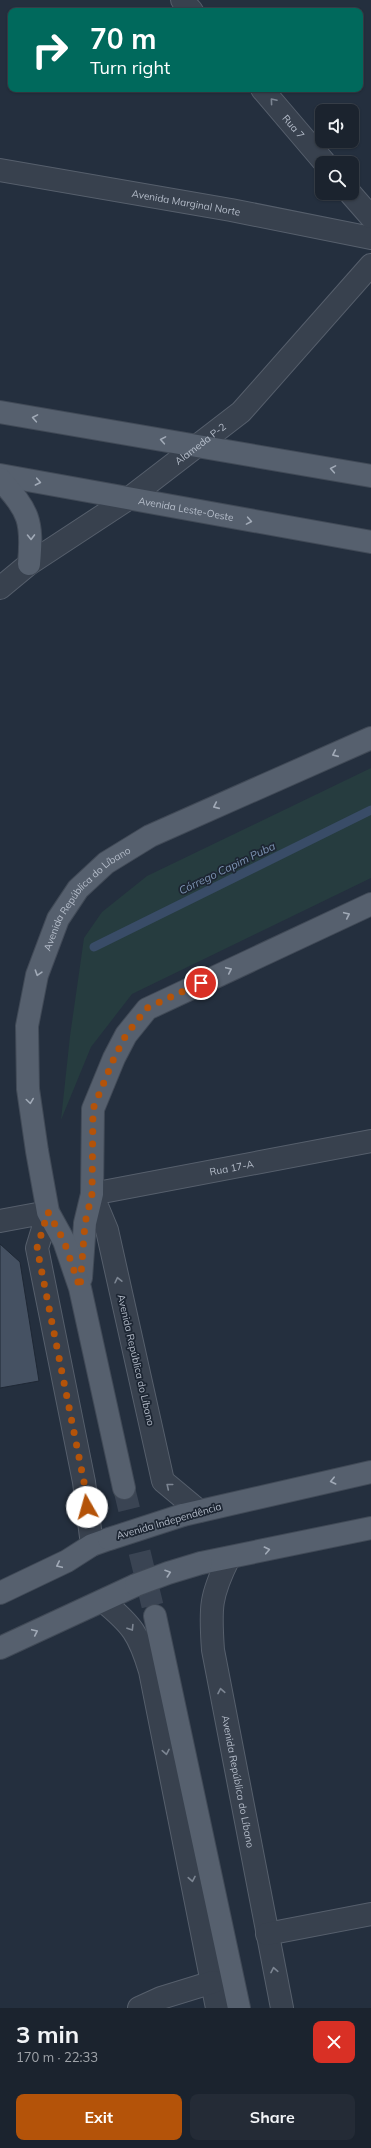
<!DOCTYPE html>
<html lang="en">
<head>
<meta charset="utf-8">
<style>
	:root { --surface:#1b232e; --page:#242b36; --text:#f1f3f6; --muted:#a0a4aa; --line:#39404a; --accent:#b45309 }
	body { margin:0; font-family:Mulish,sans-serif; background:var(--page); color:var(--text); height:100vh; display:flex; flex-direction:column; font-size:15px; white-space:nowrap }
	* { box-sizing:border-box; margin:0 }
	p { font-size:13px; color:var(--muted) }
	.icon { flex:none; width:22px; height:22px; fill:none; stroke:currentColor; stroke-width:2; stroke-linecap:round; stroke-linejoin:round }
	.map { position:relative; height:2008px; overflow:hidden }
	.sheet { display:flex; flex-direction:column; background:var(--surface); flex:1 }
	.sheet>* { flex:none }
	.hud { position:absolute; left:8px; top:8px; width:355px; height:84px; border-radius:8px; box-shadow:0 1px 3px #0004,0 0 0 1px var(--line); background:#00695c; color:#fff; overflow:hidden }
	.tools { position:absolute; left:315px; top:104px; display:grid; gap:8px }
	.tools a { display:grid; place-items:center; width:44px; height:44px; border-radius:8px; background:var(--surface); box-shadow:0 1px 3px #0004,0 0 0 1px var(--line); font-size:20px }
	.pin { position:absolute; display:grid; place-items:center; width:34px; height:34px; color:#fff; margin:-17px; border:2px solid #fff; border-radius:50%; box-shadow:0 1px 4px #0007 }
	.me { position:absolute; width:44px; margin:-22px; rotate:353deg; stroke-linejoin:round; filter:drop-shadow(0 0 3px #0008) }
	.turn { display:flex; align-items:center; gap:14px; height:84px; padding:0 16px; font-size:18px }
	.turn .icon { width:52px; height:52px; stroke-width:2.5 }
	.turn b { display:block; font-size:28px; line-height:34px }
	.round { display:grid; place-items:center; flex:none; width:42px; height:42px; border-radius:8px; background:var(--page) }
	.overview { display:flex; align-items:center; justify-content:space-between; height:68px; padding:0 16px }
	h1 { font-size:24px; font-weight:700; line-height:30px }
	.primary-button { display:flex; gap:8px; margin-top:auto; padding:8px 16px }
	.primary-button a { flex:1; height:46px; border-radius:8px; background:var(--accent); color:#fff; font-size:16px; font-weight:700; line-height:46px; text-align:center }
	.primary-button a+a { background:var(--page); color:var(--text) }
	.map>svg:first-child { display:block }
</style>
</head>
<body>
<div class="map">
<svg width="371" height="2008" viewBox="0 0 371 2008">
	<rect width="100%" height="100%" fill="#242f3e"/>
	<polygon fill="#263c3f" points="371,768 371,878 132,994 91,1047 61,1120 70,1036 84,938 102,912 147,876"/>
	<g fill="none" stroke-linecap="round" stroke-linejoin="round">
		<polyline stroke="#394c67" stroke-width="9" points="94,947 371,810"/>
	</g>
	<polygon fill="#455162" stroke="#1f2835" points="0,1244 20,1262 39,1381 0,1388"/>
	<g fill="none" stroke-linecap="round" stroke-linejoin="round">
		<polyline stroke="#3a4453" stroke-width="22" stroke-dasharray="22 11" stroke-linecap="butt" points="124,1488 155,1616"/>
		<defs>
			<g id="minor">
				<polyline points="182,0 192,11"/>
				<path id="s1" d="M262 89 325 163"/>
				<path id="s2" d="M0 170 231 210 371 238"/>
				<polyline points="350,193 371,217"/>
				<path id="s3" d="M0 588 29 564 128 499 241 412 371 265"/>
				<polyline points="0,1221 48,1212 37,1248 84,1482 92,1545"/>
				<path id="s4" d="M199 1511 163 1481 107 1230 92 1194 371 1141"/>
				<path id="s5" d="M229 1558C210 1596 210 1608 213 1650L282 2008"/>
				<path d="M103 1601C132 1625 139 1634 150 1671L217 2008"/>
				<polyline points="267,1934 371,1914"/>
				<polyline points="139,2008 161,1998 213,1982"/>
			</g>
			<g id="major">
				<polyline points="0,412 371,476"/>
				<path id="s6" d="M0 475 371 542"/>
				<path d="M0 479C29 512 33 520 29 564"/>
				<polyline points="81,1278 85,1223 92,1194 93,1109 114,1058 126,1035 147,1009 371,904"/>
				<path id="s7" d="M124 1488 80 1288 64 1241 48 1212 37 1151 28 1089 27 1026 37 975 58 919 78 889 106 863 150 836 371 738"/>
				<polyline points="183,1515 371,1472"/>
				<polyline points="201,1563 371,1528"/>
				<polyline points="0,1593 67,1561 92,1545 109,1539"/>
				<polyline points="155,1616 239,2008"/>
				<polyline points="0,1648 136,1585"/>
			</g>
		</defs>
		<use href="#minor" stroke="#565f6c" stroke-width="24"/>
		<use href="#major" stroke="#414a57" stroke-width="24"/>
		<use href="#minor" stroke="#38414e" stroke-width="22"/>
		<use href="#major" stroke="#56606e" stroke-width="22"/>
		<defs>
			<g id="major-bridge">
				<polyline points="109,1539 183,1515"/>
				<polyline points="136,1585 168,1573 201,1563"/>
			</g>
		</defs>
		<use href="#major-bridge" stroke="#414a57" stroke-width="24" stroke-linecap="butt"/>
		<use href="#major-bridge" stroke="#56606e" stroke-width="22"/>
	</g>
	<defs><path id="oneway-chevron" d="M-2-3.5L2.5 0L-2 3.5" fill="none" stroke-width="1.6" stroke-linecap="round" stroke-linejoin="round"/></defs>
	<g stroke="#7c8592">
		<use href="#oneway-chevron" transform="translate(273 101) rotate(-130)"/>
		<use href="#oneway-chevron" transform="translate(118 1280) rotate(-103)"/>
		<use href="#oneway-chevron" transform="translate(169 1486) rotate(-141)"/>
		<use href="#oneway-chevron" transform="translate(131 1628) rotate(58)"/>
		<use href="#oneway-chevron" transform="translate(221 1691) rotate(-101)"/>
		<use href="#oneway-chevron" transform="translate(166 1752) rotate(79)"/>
		<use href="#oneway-chevron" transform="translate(192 1879) rotate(79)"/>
		<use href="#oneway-chevron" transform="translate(274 1970) rotate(-101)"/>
	</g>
	<g stroke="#a1aab7">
		<use href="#oneway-chevron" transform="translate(35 418) rotate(-170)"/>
		<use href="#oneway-chevron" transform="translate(163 440) rotate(-170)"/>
		<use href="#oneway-chevron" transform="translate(333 469) rotate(-170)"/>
		<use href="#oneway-chevron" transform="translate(38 482) rotate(11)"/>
		<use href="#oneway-chevron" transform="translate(249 521) rotate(10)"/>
		<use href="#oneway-chevron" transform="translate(31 537) rotate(89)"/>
		<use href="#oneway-chevron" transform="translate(335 754) rotate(156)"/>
		<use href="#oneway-chevron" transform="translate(216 806) rotate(156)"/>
		<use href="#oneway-chevron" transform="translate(347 915) rotate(-25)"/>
		<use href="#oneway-chevron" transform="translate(229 970) rotate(-25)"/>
		<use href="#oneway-chevron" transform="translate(38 973) rotate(108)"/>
		<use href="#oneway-chevron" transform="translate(30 1101) rotate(82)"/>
		<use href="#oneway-chevron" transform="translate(333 1481) rotate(167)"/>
		<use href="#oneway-chevron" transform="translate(267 1550) rotate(-12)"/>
		<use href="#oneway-chevron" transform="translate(59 1565) rotate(155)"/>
		<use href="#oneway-chevron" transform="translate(168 1573) rotate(-19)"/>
		<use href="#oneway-chevron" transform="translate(35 1632) rotate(-25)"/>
	</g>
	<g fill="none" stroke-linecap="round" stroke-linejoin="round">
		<polyline stroke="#b45309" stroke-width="7" stroke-dasharray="0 12.6" points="87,1507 84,1482 37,1248 48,1212 64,1241 80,1288 85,1223 92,1194 93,1109 114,1058 126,1035 147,1008 201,983"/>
	</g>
	<g text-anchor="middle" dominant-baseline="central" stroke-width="3.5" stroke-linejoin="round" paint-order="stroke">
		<g font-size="10" fill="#b4bcc9" stroke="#1d2633">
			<text stroke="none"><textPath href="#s1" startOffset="49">Rua 7</textPath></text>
			<text stroke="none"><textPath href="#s2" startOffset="189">Avenida Marginal Norte</textPath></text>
			<text stroke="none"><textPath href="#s3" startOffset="247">Alameda P-2</textPath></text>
			<text stroke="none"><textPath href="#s6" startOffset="189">Avenida Leste-Oeste</textPath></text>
			<text stroke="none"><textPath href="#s7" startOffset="621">Avenida República do Líbano</textPath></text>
			<text stroke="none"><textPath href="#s4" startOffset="485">Rua 17-A</textPath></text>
			<text transform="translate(136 1360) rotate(77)">Avenida República do Líbano</text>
			<text transform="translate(169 1521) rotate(-16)">Avenida Independência</text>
			<text stroke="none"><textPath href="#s5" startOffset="229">Avenida República do Líbano</textPath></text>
		</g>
		<g font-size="11" font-style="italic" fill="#7c92b1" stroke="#1d2633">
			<text transform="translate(227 868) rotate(-26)">Córrego Capim Puba</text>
		</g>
	</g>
</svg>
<div class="tools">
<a><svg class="icon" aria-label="sound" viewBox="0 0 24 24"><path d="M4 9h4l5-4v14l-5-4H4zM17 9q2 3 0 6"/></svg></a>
<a><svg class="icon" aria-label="search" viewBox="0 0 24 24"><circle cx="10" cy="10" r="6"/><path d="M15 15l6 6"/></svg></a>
</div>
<div class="pin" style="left:201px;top:983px;background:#d93025"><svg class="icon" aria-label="arrive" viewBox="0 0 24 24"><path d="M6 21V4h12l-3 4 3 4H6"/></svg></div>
<svg class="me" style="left:87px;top:1507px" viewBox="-20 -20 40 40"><circle r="19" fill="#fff"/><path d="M0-13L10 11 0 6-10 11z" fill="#b45309"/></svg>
<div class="hud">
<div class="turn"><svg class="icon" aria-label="right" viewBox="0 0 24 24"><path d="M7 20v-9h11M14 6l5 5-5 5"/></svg><div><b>70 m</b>Turn right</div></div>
</div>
</div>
<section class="sheet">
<div class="overview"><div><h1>3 min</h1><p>170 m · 22:33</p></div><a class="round" style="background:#d93025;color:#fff"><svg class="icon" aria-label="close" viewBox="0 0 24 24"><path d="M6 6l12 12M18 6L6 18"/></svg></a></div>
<div class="primary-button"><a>Exit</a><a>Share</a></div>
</section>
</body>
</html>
